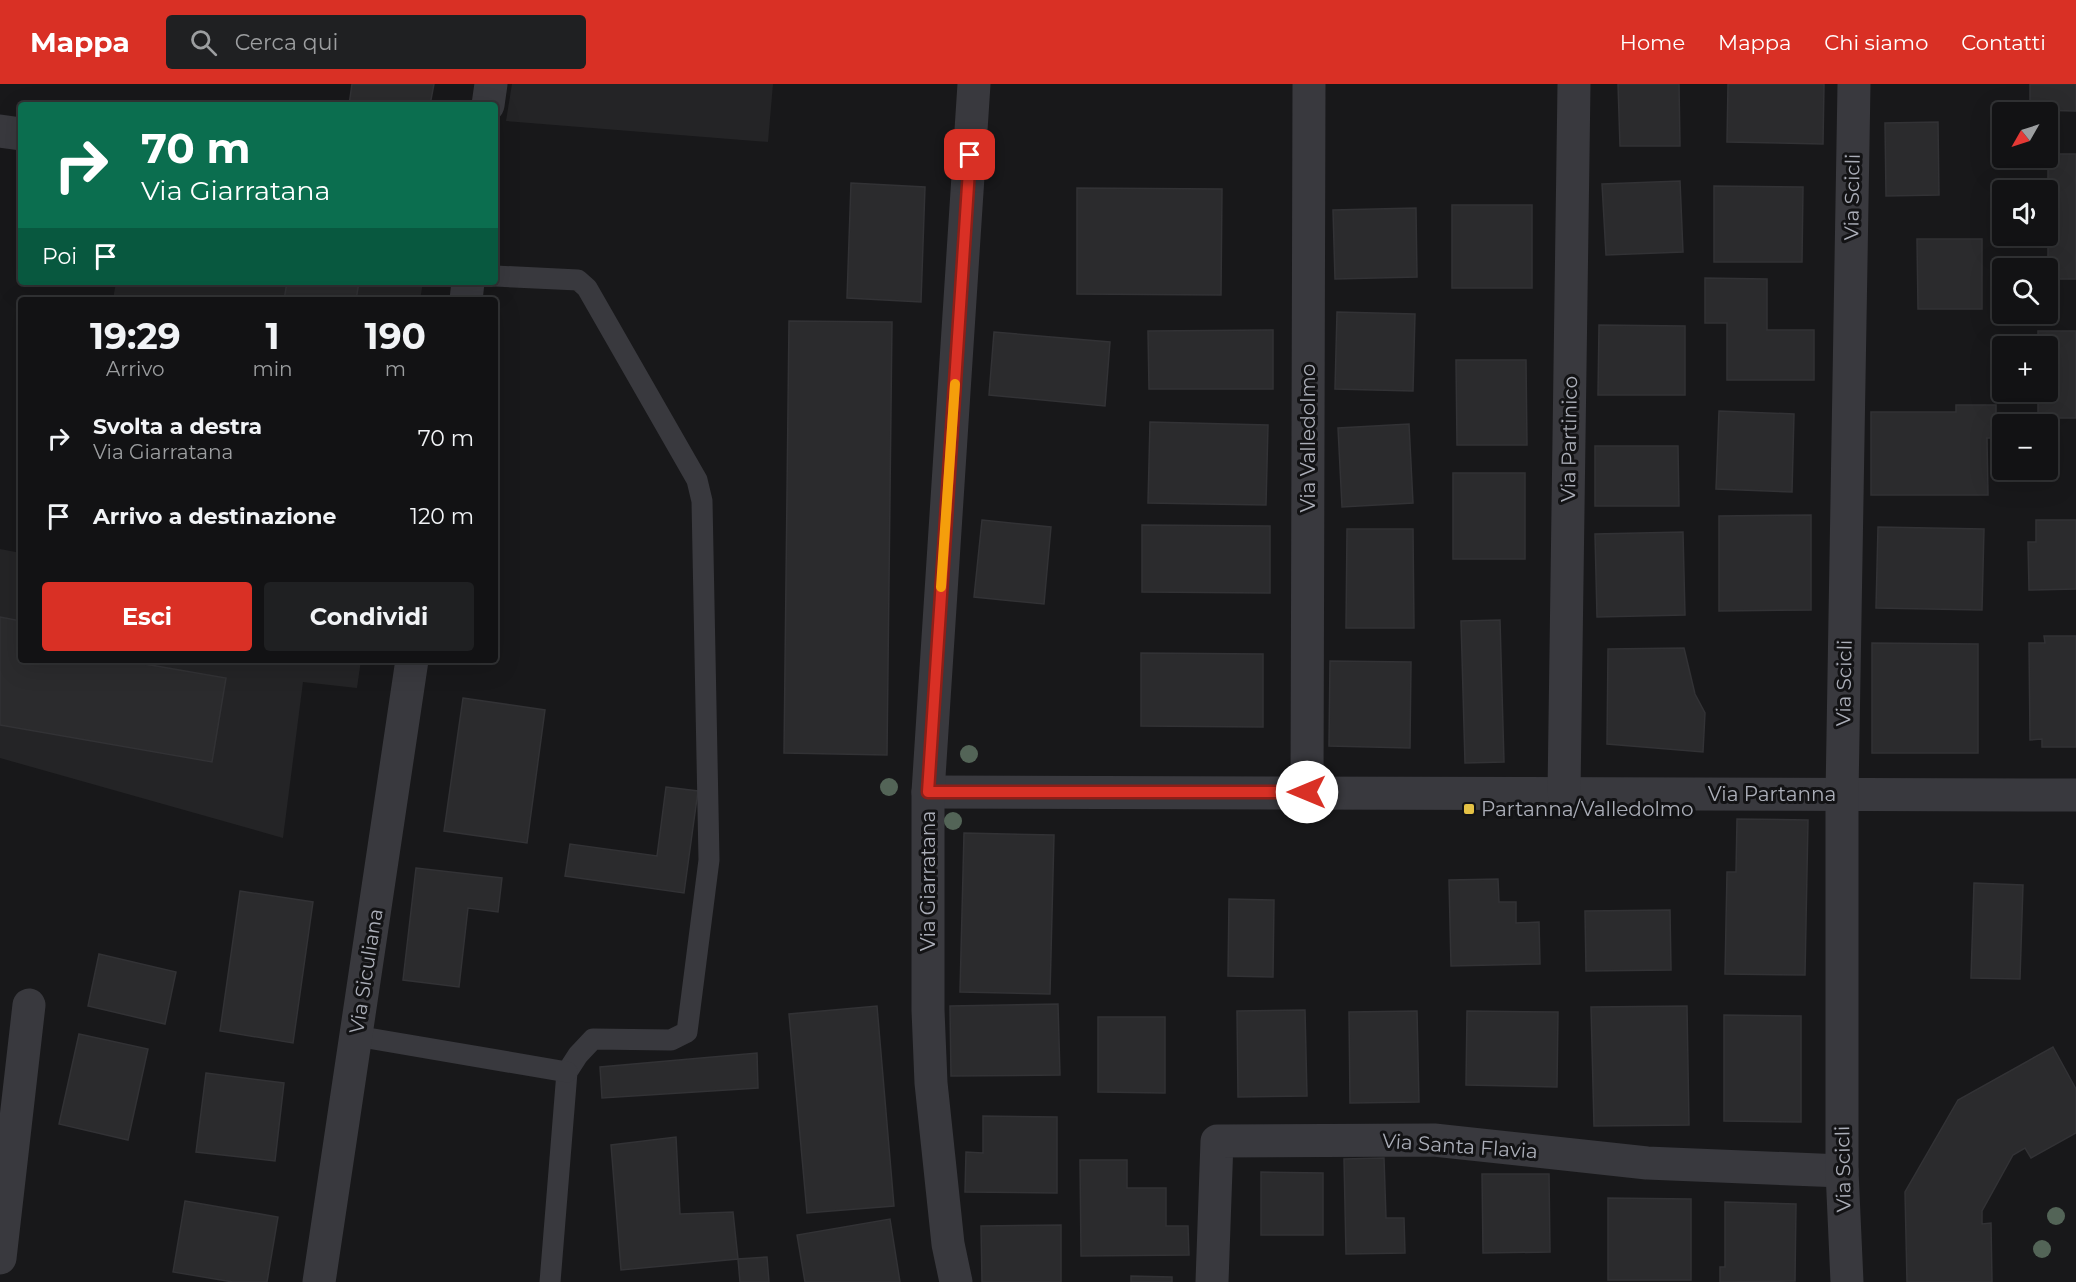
<!DOCTYPE html>
<html lang="it">
<head>
<meta charset="utf-8">
<style>
	:root { --surface:#121214; --page:#1f2022; --text:#f1f3f6; --muted:#9c9ea0; --line:#313234; --accent:#d93025 }
	body { margin:0; font-family:Montserrat,sans-serif; background:var(--page); color:var(--text); height:100vh; display:flex; flex-direction:column; font-size:22px; white-space:nowrap }
	* { box-sizing:border-box; margin:0 }
	p { font-size:20px; color:var(--muted) }
	.icon { flex:none; width:33px; height:33px; fill:none; stroke:currentColor; stroke-width:2; stroke-linecap:round; stroke-linejoin:round }
	.map { position:relative; flex:1; overflow:hidden }
	.details { position:absolute; left:18px; top:213px; width:480px; height:366px; display:flex; flex-direction:column; background:var(--surface); border-radius:6px; box-shadow:0 6px 24px #0002,0 0 0 2px var(--line) }
	.details>* { flex:none }
	.guide { position:absolute; left:18px; top:18px; width:480px; height:183px; border-radius:6px; box-shadow:0 6px 24px #0002,0 0 0 2px var(--line); background:#0b6e4f; color:#fff; overflow:hidden }
	.needle { width:39px; rotate:231deg }
	.tools { position:absolute; left:1992px; top:18px; display:grid; gap:12px }
	.tools a { display:grid; place-items:center; width:66px; height:66px; border-radius:6px; background:var(--surface); box-shadow:0 6px 24px #0002,0 0 0 2px var(--line); font-size:30px }
	.pin { position:absolute; display:grid; place-items:center; width:51px; height:51px; color:#fff; margin:-26px; border-radius:12px; box-shadow:0 3px 9px #0006 }
	.me { position:absolute; width:66px; margin:-33px; rotate:270deg; stroke-linejoin:round; filter:drop-shadow(0 0 4px #0008) }
	.turn { display:flex; align-items:center; gap:21px; height:126px; padding:0 24px; font-size:27px }
	.turn .icon { width:78px; height:78px; stroke-width:2.5 }
	.turn b { display:block; font-size:42px; line-height:51px }
	.then { display:flex; align-items:center; height:57px; padding:0 24px; background:#0003; gap:12px; font-size:22px }
	.eta { display:flex; justify-content:space-evenly; align-items:center; height:102px; text-align:center }
	.eta b { font-size:36px; font-weight:700; line-height:42px }
	.cta { display:flex; gap:12px; margin-top:auto; padding:12px 24px }
	.cta a { flex:1; height:69px; border-radius:6px; background:var(--accent); color:#fff; font-size:24px; font-weight:700; line-height:69px; text-align:center }
	.cta a+a { background:var(--page); color:var(--text) }
	ul { padding:0; list-style:none }
	li { display:flex; align-items:center; gap:18px; height:78px; padding:0 24px }
	li div { flex:1 }
	li b { display:block; font-size:22px }
	li em { font-style:normal }
	header { display:flex; align-items:center; gap:36px; box-sizing:border-box; height:84px; padding:0 30px; background:var(--accent); color:#fff }
	header strong { font-size:28px }
	nav { display:flex; gap:33px; margin-inline-start:auto; font-size:21px }
	.search { width:420px; height:54px; background:var(--page); display:flex; align-items:center; gap:15px; box-sizing:border-box; padding:0 21px; border-radius:6px; color:var(--muted); font-size:22px }
	.map>svg:first-child { display:block }
</style>
</head>
<body>
<header>
<strong>Mappa</strong>
<div class="search"><svg class="icon" aria-label="search" viewBox="0 0 24 24"><circle cx="10" cy="10" r="6"/><path d="M15 15l6 6"/></svg>Cerca qui</div>
<nav><a>Home</a><a>Mappa</a><a>Chi siamo</a><a>Contatti</a></nav>
</header>
<div class="map">
<svg width="2076" height="1198" viewBox="0 0 2076 1198">
	<rect width="100%" height="100%" fill="#18181a"/>
	<g fill="#242426">
		<polygon points="512,0 773,0 768,58 506,37"/>
		<polygon points="116,198 423,198 420,216 113,216"/>
		<polygon points="0,465 21,469 21,576 361,576 357,604 303,598 283,754 0,674"/>
	</g>
	<g fill="#2b2b2d" stroke="#323235" stroke-width="1.5">
		<polygon points="352,0 434,0 430,21 349,21"/>
		<polygon points="1618,0 1679,0 1680,62 1620,62"/>
		<polygon points="1728,0 1824,0 1823,60 1727,58"/>
		<polygon points="2030,0 2076,0 2076,27 2030,26"/>
		<polygon points="1938,38 1939,111 1886,112 1885,39"/>
		<rect x="2048" y="70" width="28" height="125"/>
		<polygon points="1680,97 1683,168 1606,171 1602,100"/>
		<polygon points="851,99 925,103 921,218 847,214"/>
		<polygon points="1714,102 1803,103 1802,178 1714,178"/>
		<polygon points="1077,104 1222,105 1221,211 1077,210"/>
		<rect x="1452" y="121" width="80" height="83"/>
		<polygon points="1416,124 1417,193 1335,195 1333,126"/>
		<polygon points="1917,155 1982,155 1982,225 1918,225"/>
		<polygon points="1705,194 1767,195 1767,246 1814,246 1814,296 1727,296 1727,239 1705,239"/>
		<polygon points="287,198 359,198 356,216 284,216"/>
		<polygon points="1337,228 1415,230 1413,307 1335,305"/>
		<polygon points="789,237 892,238 887,671 784,669"/>
		<polygon points="1599,241 1685,242 1685,311 1598,311"/>
		<polygon points="1273,246 1273,305 1149,305 1148,247"/>
		<polygon points="2038,247 2076,247 2076,334 2038,334 2038,308 2048,308 2048,262 2038,262"/>
		<polygon points="994,248 1110,258 1105,322 989,311"/>
		<polygon points="1456,276 1526,276 1527,361 1457,361"/>
		<polygon points="1956,321 1996,321 1996,354 1987,354 1988,411 1871,411 1871,328 1956,328"/>
		<polygon points="1719,327 1794,330 1792,408 1716,405"/>
		<polygon points="1150,338 1268,341 1266,421 1148,419"/>
		<polygon points="1409,340 1413,419 1342,423 1338,344"/>
		<polygon points="1595,362 1678,362 1679,422 1595,422"/>
		<rect x="1453" y="389" width="72" height="86"/>
		<polygon points="1811,431 1811,526 1719,527 1719,432"/>
		<polygon points="982,436 1051,443 1044,520 974,513"/>
		<polygon points="2036,436 2076,436 2076,505 2029,506 2028,458 2036,458"/>
		<polygon points="1142,441 1270,442 1270,509 1142,508"/>
		<polygon points="1878,443 1984,445 1982,526 1876,524"/>
		<polygon points="1347,445 1413,445 1414,544 1346,544"/>
		<polygon points="1683,448 1685,531 1597,533 1595,450"/>
		<polygon points="0,533 21,537 21,576 145,576 145,580 226,594 212,678 0,641"/>
		<polygon points="1500,536 1504,678 1465,679 1461,537"/>
		<polygon points="2044,552 2076,552 2076,663 2042,663 2042,655 2030,656 2029,559 2045,559"/>
		<polygon points="1872,559 1978,560 1978,669 1872,669"/>
		<polygon points="1684,564 1695,610 1705,629 1703,668 1607,660 1608,565"/>
		<polygon points="1141,569 1263,570 1263,643 1141,642"/>
		<polygon points="1330,577 1411,578 1410,664 1329,662"/>
		<polygon points="463,614 545,626 527,759 444,747"/>
		<polygon points="666,703 698,707 684,809 565,792 570,760 657,772"/>
		<polygon points="1737,735 1808,736 1805,891 1725,890 1727,788 1736,788"/>
		<polygon points="964,749 1054,751 1050,910 960,908"/>
		<polygon points="416,784 502,794 498,828 468,824 459,903 403,896"/>
		<polygon points="1498,795 1499,818 1516,818 1516,839 1539,838 1540,880 1451,882 1449,796"/>
		<polygon points="1974,799 2023,801 2020,895 1971,894"/>
		<polygon points="240,807 313,818 293,959 220,947"/>
		<polygon points="1229,815 1274,816 1273,893 1228,892"/>
		<polygon points="1670,826 1671,886 1586,887 1585,827"/>
		<polygon points="99,870 176,888 165,940 88,922"/>
		<polygon points="1058,920 1060,991 951,992 950,922"/>
		<polygon points="877,922 894,1122 807,1129 789,930"/>
		<polygon points="1687,922 1689,1041 1594,1042 1591,923"/>
		<polygon points="1305,926 1307,1012 1238,1013 1237,927"/>
		<polygon points="1417,927 1419,1018 1350,1019 1349,928"/>
		<polygon points="1467,927 1558,928 1557,1003 1466,1001"/>
		<polygon points="1724,931 1801,932 1801,1038 1724,1037"/>
		<polygon points="1098,933 1165,933 1165,1009 1098,1008"/>
		<polygon points="79,950 148,965 128,1056 59,1040"/>
		<polygon points="2053,963 2076,1005 2076,1049 2031,1074 2025,1064 2013,1071 1982,1127 1982,1140 1991,1139 1992,1198 1907,1198 1905,1108 1958,1016"/>
		<polygon points="757,969 758,1004 602,1014 600,983"/>
		<polygon points="206,989 284,999 275,1077 196,1068"/>
		<polygon points="983,1032 1057,1033 1057,1109 965,1108 966,1068 983,1069"/>
		<polygon points="676,1053 680,1130 733,1128 738,1175 621,1186 611,1061"/>
		<polygon points="1384,1074 1386,1134 1404,1134 1405,1169 1346,1170 1344,1075"/>
		<polygon points="1080,1076 1127,1076 1127,1104 1166,1104 1166,1142 1188,1142 1189,1171 1081,1172"/>
		<polygon points="1261,1088 1323,1089 1323,1151 1261,1151"/>
		<polygon points="1482,1090 1549,1090 1550,1168 1483,1169"/>
		<polygon points="1608,1114 1691,1115 1691,1196 1608,1196"/>
		<polygon points="185,1117 278,1133 267,1198 233,1198 173,1188"/>
		<polygon points="1725,1118 1796,1120 1795,1197 1720,1198 1720,1183 1725,1183"/>
		<polygon points="890,1135 900,1198 805,1198 797,1151"/>
		<polygon points="1061,1141 1061,1198 982,1198 981,1142"/>
		<polygon points="767,1173 769,1198 740,1198 738,1175"/>
		<polygon points="1131,1192 1172,1193 1172,1198 1131,1198"/>
	</g>
	<g fill="none" stroke-linecap="round" stroke-linejoin="round">
		<g stroke="#39393e" stroke-width="21">
			<polyline points="495,192 578,196 587,204 697,396 702,417 709,776 687,948 671,956 593,955 578,971 567,988 550,1198"/>
			<polyline points="356,952 567,988"/>
		</g>
		<g stroke="#39393e" stroke-width="33">
			<polyline points="488,21 491,0"/>
			<polyline points="0,47 21,50"/>
			<polyline points="466,216 468,198"/>
			<polyline points="928,708 2076,711"/>
			<polyline points="1307,708 1309,0"/>
			<polyline points="1564,709 1574,0"/>
			<polyline points="0,1174 29,921"/>
			<polyline points="319,1198 412,576"/>
			<polyline points="956,1198 948,1160 931,999 928,926 928,708 974,0"/>
			<polyline points="1212,1198 1217,1057 1434,1056 1647,1079 1842,1087"/>
			<polyline points="1847,1198 1842,1087 1842,711 1854,0"/>
		</g>
	</g>
	<g fill="#536457">
		<circle cx="969" cy="670" r="9"/>
		<circle cx="889" cy="703" r="9"/>
		<circle cx="953" cy="737" r="9"/>
		<circle cx="2056" cy="1132" r="9"/>
		<circle cx="2042" cy="1165" r="9"/>
	</g>
	<g fill="none" stroke-linecap="round" stroke-linejoin="round">
		<defs>
			<polyline id="route" points="970,71 928,708 1307,708"/>
		</defs>
		<use href="#route" stroke="#8d1f18" stroke-width="15"/>
		<use href="#route" stroke="#d93025" stroke-width="10"/>
		<polyline stroke="#f59e0b" stroke-width="10" points="941,503 955,300"/>
	</g>
	<rect fill="#e4c145" stroke="#131315" stroke-width="2" x="1463" y="719" width="12" height="12" rx="3"/>
	<g text-anchor="middle" dominant-baseline="central" stroke-width="6" stroke-linejoin="round" paint-order="stroke">
		<g font-size="20" fill="#abaeb8" stroke="#131315">
			<text transform="translate(1852 113) rotate(-89)">Via Scicli</text>
			<text transform="translate(1308 354) rotate(-90)">Via Valledolmo</text>
			<text transform="translate(1569 355) rotate(-89)">Via Partinico</text>
			<text transform="translate(1844 599) rotate(-89)">Via Scicli</text>
			<text x="1772" y="710">Via Partanna</text>
			<text transform="translate(928 797) rotate(-90)">Via Giarratana</text>
			<text transform="translate(366 887) rotate(-81)">Via Siculiana</text>
			<text transform="translate(1460 1062) rotate(4)">Via Santa Flavia</text>
			<text transform="translate(1843 1085) rotate(-91)">Via Scicli</text>
		</g>
		<g font-size="20" fill="#abaeb8" stroke="#131315" text-anchor="start">
			<text x="1481" y="725">Partanna/Valledolmo</text>
		</g>
	</g>
</svg>
<div class="tools">
<a><svg class="needle" viewBox="-14 -14 28 28"><path d="M0-13l5 13h-10z" fill="#e53935"/><path d="M0 13l5-13h-10z" fill="#9c9ea0"/></svg></a>
<a><svg class="icon" aria-label="sound" viewBox="0 0 24 24"><path d="M4 9h4l5-4v14l-5-4H4zM17 9q2 3 0 6"/></svg></a>
<a><svg class="icon" aria-label="search" viewBox="0 0 24 24"><circle cx="10" cy="10" r="6"/><path d="M15 15l6 6"/></svg></a>
<a>+</a>
<a>−</a>
</div>
<div class="pin" style="left:970px;top:71px;background:#d93025"><svg class="icon" aria-label="arrive" viewBox="0 0 24 24"><path d="M6 21V4h12l-3 4 3 4H6"/></svg></div>
<svg class="me" style="left:1307px;top:708px" viewBox="-20 -20 40 40"><circle r="19" fill="#fff"/><path d="M0-13L10 11 0 6-10 11z" fill="#d93025"/></svg>
<div class="guide">
<div class="turn"><svg class="icon" aria-label="right" viewBox="0 0 24 24"><path d="M7 20v-9h11M14 6l5 5-5 5"/></svg><div><b>70 m</b>Via Giarratana</div></div>
<div class="then">Poi<svg class="icon" aria-label="arrive" viewBox="0 0 24 24"><path d="M6 21V4h12l-3 4 3 4H6"/></svg></div>
</div>
<section class="details">
<div class="eta">
<div><b>19:29</b><p>Arrivo</p></div>
<div><b>1</b><p>min</p></div>
<div><b>190</b><p>m</p></div>
</div>
<ul>
<li><svg class="icon" aria-label="right" viewBox="0 0 24 24"><path d="M7 20v-9h11M14 6l5 5-5 5"/></svg><div><b>Svolta a destra</b><p>Via Giarratana</p></div><em>70 m</em></li>
<li><svg class="icon" aria-label="arrive" viewBox="0 0 24 24"><path d="M6 21V4h12l-3 4 3 4H6"/></svg><div><b>Arrivo a destinazione</b></div><em>120 m</em></li>
</ul>
<div class="cta"><a>Esci</a><a>Condividi</a></div>
</section>
</div>
</body>
</html>
